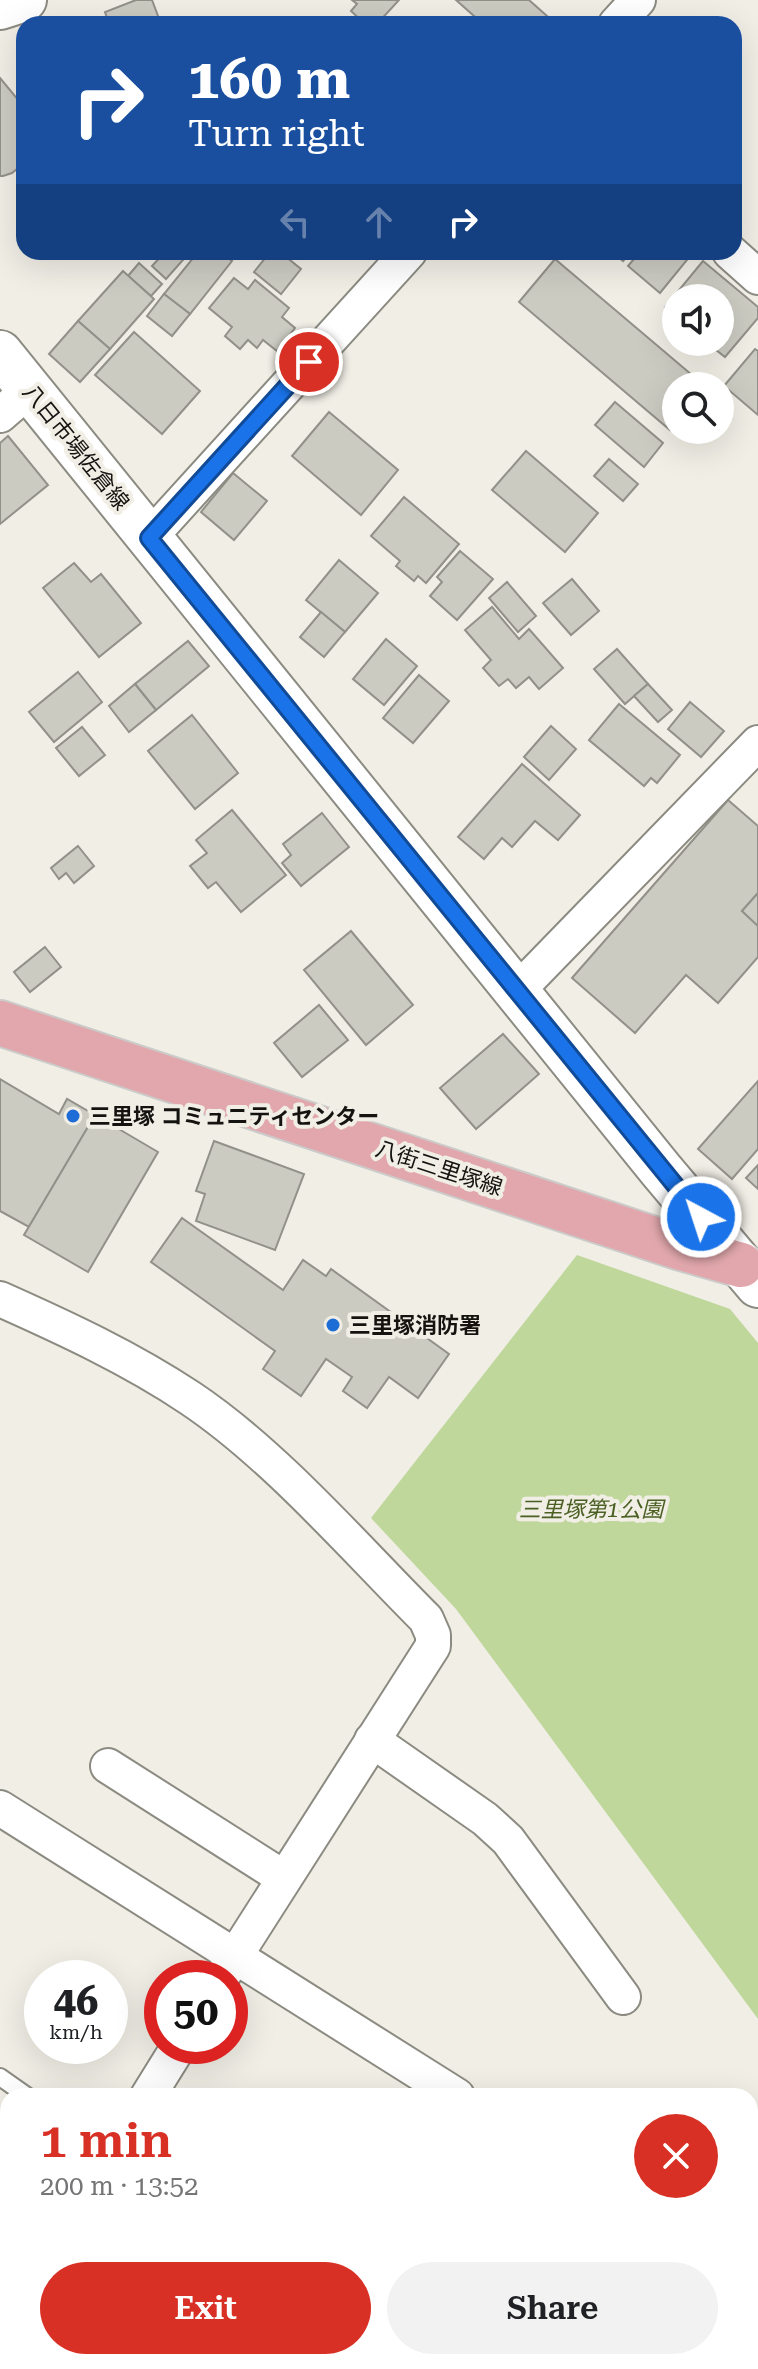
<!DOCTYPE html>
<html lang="en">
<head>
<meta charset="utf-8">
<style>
	:root { --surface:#fff; --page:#f2f2f2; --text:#202124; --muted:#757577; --accent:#d93025 }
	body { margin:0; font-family:"Roboto Serif","Noto Sans JP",serif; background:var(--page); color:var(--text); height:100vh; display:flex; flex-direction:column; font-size:30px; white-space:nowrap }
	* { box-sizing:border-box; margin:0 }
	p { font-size:26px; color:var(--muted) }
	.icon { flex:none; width:44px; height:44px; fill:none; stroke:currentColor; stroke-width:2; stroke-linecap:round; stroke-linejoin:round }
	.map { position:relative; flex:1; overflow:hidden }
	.drawer { position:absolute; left:0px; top:2088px; width:758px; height:282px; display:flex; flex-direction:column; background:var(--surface); border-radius:24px 24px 0 0; box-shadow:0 8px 32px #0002 }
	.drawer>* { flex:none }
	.guide { position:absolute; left:16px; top:16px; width:726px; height:244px; border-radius:24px; box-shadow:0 8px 32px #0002; background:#1a4fa0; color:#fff; overflow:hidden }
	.fabs { position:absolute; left:662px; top:284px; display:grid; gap:16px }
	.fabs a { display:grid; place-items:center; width:72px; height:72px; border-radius:50%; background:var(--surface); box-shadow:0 8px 32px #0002; font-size:40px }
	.speed { position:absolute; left:24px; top:1960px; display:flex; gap:16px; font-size:40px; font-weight:700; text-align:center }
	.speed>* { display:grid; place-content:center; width:104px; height:104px; border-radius:50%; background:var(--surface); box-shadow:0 8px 32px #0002; line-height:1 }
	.speed small { font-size:20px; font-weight:400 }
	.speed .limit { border:12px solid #d22; background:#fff; color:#111 }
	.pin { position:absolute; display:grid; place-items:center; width:68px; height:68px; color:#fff; margin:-34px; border:4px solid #fff; border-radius:50%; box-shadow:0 2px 8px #0007 }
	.me { position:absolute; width:88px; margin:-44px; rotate:320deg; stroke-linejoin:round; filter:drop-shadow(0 0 6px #0008) }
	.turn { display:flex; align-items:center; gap:28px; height:168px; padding:0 40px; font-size:36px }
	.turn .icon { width:104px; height:104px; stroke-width:2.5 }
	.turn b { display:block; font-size:56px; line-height:68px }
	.lanes { display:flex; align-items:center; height:76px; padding:0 40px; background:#0003; justify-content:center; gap:40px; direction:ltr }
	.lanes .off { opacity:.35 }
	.round { display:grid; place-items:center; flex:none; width:84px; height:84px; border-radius:42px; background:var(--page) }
	.headline { display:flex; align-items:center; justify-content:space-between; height:136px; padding:0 40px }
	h1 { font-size:48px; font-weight:600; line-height:60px; color:var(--accent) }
	.cta { display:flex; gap:16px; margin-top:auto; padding:16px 40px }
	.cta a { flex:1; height:92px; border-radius:48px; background:var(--accent); color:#fff; font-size:32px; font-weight:600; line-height:92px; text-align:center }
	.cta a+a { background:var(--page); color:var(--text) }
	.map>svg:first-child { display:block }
</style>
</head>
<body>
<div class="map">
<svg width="758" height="2369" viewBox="0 0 758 2369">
	<rect width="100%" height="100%" fill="#f0eee5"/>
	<polygon fill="#bfd79b" points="577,1255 730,1309 758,1343 758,2019 456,1609 371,1518"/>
	<g fill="#cccbc2" stroke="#929189" stroke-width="2">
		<polygon points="136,0 152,0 161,24 109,24 105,12"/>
		<polygon points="352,0 399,0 377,24 365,24 351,11 357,4"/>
		<polygon points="456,0 529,0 556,24 483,24"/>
		<polygon points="0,78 24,107 24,163 12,173 3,176 0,176"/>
		<polygon points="165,252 190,252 166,279 152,266"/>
		<polygon points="198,252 221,252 232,261 190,314 164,294"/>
		<polygon points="270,252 280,252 301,269 281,294 254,272"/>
		<polygon points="612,252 631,252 623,261"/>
		<polygon points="640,252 687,252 691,255 660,293 628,266"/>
		<polygon points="555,259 705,386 676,386 676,423 670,430 519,302"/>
		<polygon points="703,261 758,307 758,318 725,357 706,342 720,342 720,298 676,298 676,316 665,307"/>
		<polygon points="139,263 162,284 151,296 128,276"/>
		<polygon points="123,271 154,299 110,349 78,321"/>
		<polygon points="234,278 248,289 255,280 289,308 282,317 295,328 277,351 263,340 257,348 248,340 240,349 225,336 232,327 209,308"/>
		<polygon points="164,294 190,314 172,336 147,316"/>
		<polygon points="78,321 110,349 80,382 49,354"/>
		<polygon points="134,332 200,391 162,434 95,375"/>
		<polygon points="755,349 758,351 758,415 724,386"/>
		<polygon points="615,402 663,443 644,467 595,425"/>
		<polygon points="329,412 398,470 361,515 292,456"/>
		<polygon points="8,436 48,485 0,524 0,443"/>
		<polygon points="526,451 598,513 565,552 492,490"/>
		<polygon points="609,459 638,484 623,501 594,476"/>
		<polygon points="233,473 267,501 234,540 201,512"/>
		<polygon points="404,497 459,544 426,583 418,576 414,581 396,566 400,561 371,536"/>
		<polygon points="460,551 493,579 457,620 430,596 442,582 437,577"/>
		<polygon points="339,560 378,593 345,632 306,600"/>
		<polygon points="74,563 91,582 101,574 141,623 99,657 43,588"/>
		<polygon points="572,579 599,611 571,635 543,603"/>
		<polygon points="507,582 536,616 518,632 489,598"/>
		<polygon points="492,607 519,639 529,629 563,668 539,689 529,677 516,688 508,679 499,686 483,668 491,660 465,630"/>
		<polygon points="321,612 345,632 324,657 300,637"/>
		<polygon points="386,639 417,666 384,705 353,679"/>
		<polygon points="188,641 209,666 156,710 135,684"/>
		<polygon points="617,649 648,684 625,704 594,669"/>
		<polygon points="78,672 102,702 54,742 29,712"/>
		<polygon points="419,675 449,701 413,743 383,718"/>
		<polygon points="135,684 156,710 129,732 109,706"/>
		<polygon points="648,684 672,710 658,722 634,696"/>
		<polygon points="690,702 724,731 701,757 668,729"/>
		<polygon points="619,704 680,755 657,783 651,778 644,786 589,740"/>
		<polygon points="192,715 238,773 195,809 148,751"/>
		<polygon points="551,726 576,749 549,780 524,757"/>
		<polygon points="82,727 105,755 79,776 56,748"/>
		<polygon points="522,764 580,815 558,840 535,821 512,847 502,838 484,859 458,837"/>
		<polygon points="728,800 758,826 758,893 742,911 758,926 758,957 718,1003 686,975 635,1033 572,978"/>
		<polygon points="232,810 286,875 241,912 216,882 208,888 190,866 207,853 196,840"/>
		<polygon points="322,813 349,847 301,886 282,863 291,855 283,844"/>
		<polygon points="78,846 94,866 74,883 66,873 59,879 51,868"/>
		<polygon points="758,893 758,926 742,911"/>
		<polygon points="351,931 413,1005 366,1045 304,970"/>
		<polygon points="45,947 61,967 30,992 14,972"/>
		<polygon points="319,1005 348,1040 302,1077 274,1043"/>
		<polygon points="503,1034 539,1074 476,1129 440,1088"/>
		<polygon points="0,1079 59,1114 67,1099 95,1115 29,1227 0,1211"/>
		<polygon points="758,1081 758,1149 732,1179 698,1149"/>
		<polygon points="95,1115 158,1152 88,1272 24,1235"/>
		<polygon points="214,1141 304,1174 275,1250 196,1221 205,1194 196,1191"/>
		<polygon points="758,1165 758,1189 746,1178"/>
		<polygon points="182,1218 283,1290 303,1260 326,1276 331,1269 449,1354 418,1398 389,1377 367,1408 343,1391 352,1377 326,1359 301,1396 263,1369 275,1351 151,1262"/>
	</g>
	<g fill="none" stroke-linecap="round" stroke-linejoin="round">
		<defs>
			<g id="service">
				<polyline points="0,2077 27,2096"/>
				<polyline points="0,2234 8,2239"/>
				<polyline points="288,2362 300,2369"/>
			</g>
			<g id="minor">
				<polyline points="616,24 638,0"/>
				<polyline points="730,252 758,277"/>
				<polyline points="0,415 29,390"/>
				<polyline points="149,538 409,252"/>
				<polyline points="518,990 758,743"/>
				<path d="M0 1299C65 1328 130 1358 190 1398 274 1454 354 1547 426 1619L433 1635V1646L221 1978"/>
				<polyline points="372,1740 485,1819 508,1840 623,1997"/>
				<polyline points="108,1766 284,1878"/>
				<polyline points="0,1808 457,2096"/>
				<polyline points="148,2096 179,2046"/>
				<polyline points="750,2279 758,2284"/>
				<polyline points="0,2329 8,2317"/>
			</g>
			<polyline id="tertiary" points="0,8 25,0"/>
			<polyline id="secondary" points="0,353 661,1170 758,1285"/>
			<polyline id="primary" points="0,1023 681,1248 741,1265"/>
		</defs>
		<use href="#service" stroke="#8c8b82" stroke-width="20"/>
		<use href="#minor" stroke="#8c8b82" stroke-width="38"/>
		<use href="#tertiary" stroke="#8c8b82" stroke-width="46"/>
		<use href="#secondary" stroke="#8c8b82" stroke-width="48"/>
		<use href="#primary" stroke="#cbcbca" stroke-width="48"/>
		<use href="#service" stroke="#fff" stroke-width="16"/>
		<use href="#minor" stroke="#fff" stroke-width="34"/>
		<use href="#tertiary" stroke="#fff" stroke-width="42"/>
		<use href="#secondary" stroke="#fff" stroke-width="44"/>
		<use href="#primary" stroke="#e1a7ac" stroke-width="44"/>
	</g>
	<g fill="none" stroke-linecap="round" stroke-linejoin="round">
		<defs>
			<polyline id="route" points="309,362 149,538 701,1217"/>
		</defs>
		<use href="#route" stroke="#114b97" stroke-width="20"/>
		<use href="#route" stroke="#1a73e8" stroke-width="14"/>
	</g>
	<g fill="#1e6cd6" stroke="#f0eee5" stroke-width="3">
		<circle cx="73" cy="1116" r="8"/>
		<circle cx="333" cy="1325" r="8"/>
	</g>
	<g text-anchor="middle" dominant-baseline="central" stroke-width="8" stroke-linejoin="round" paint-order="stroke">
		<g font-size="22" fill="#141310" stroke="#f0eee5">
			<text transform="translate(76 447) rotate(51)">八日市場佐倉線</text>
			<text transform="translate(439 1168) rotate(18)">八街三里塚線</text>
		</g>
		<g font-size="22" font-weight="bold" fill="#141310" stroke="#f0eee5" text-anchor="start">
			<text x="89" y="1116">三里塚 コミュニティセンター</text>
			<text x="349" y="1325">三里塚消防署</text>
		</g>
		<g font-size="22" font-style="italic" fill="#4b6023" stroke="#f0eee5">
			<text x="591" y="1509">三里塚第1公園</text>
		</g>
	</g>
</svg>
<div class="fabs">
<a><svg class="icon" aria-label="sound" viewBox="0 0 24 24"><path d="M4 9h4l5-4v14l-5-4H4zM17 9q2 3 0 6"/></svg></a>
<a><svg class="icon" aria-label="search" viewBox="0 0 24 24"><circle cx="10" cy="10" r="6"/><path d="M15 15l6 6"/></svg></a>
</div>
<div class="speed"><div>46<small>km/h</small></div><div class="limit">50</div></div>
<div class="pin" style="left:309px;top:362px;background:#d93025"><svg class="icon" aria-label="arrive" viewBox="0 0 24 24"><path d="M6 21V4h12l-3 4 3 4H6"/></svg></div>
<svg class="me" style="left:701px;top:1217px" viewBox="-20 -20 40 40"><circle r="17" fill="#1a73e8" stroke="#fff" stroke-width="3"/><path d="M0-11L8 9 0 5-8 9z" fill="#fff"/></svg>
<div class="guide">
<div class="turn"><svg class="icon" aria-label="right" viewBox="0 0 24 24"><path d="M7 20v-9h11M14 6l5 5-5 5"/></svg><div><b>160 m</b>Turn right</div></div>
<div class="lanes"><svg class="icon off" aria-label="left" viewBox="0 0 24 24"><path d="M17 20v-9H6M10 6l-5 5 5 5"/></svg><svg class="icon off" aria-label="ahead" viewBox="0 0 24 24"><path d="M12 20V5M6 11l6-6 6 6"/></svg><svg class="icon" aria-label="right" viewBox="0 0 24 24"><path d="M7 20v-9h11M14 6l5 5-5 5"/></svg></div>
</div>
<section class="drawer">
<div class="headline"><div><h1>1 min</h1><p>200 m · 13:52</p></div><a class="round" style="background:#d93025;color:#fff"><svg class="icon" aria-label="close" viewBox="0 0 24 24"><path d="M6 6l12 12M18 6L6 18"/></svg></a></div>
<div class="cta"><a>Exit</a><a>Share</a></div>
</section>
</div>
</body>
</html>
